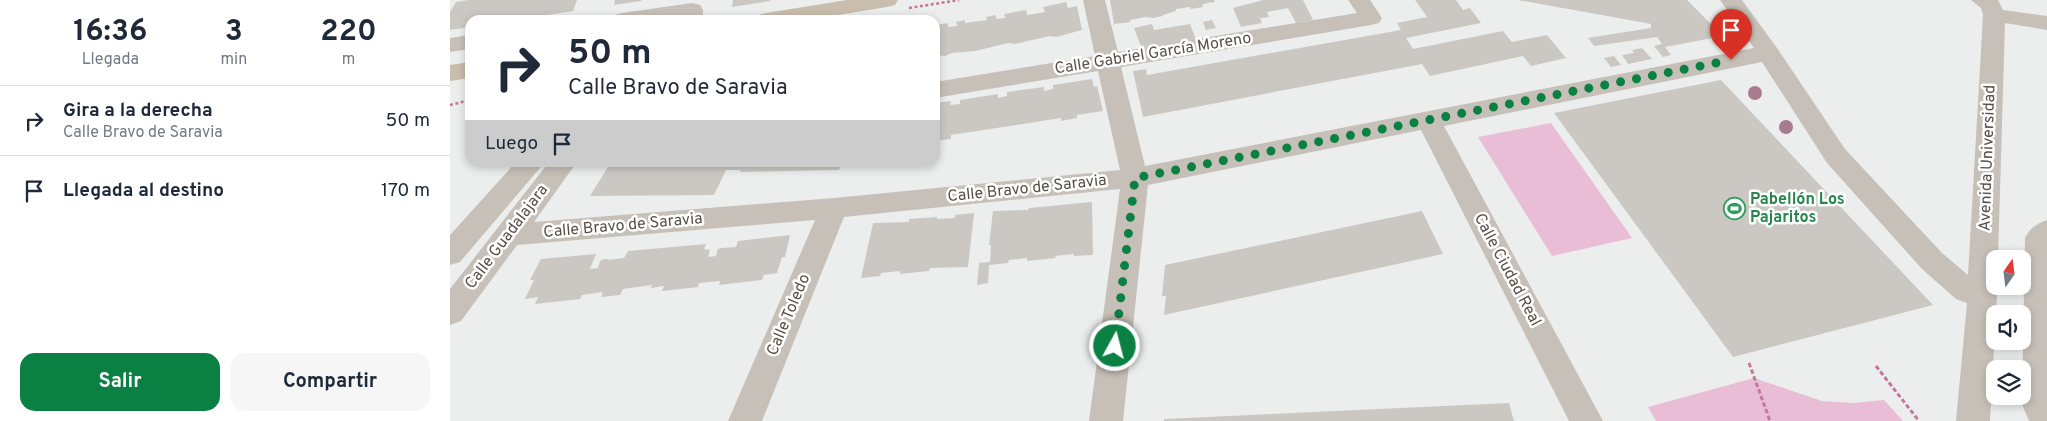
<!DOCTYPE html>
<html lang="es">
<head>
<meta charset="utf-8">
<style>
	:root { --surface:#fff; --page:#f6f6f7; --text:#1f2937; --muted:#747a83; --line:#e0e1e3; --accent:#0b8043 }
	body { margin:0; font-family:Overpass,sans-serif; background:var(--page); color:var(--text); height:100vh; display:flex; flex-direction:column; font-size:19px; white-space:nowrap }
	* { box-sizing:border-box; margin:0 }
	p { font-size:16px; color:var(--muted) }
	.icon { flex:none; width:28px; height:28px; fill:none; stroke:currentColor; stroke-width:2; stroke-linecap:round; stroke-linejoin:round }
	.map { position:relative; flex:1; overflow:hidden }
	.details { display:flex; flex-direction:column; background:var(--surface); width:450px }
	.details>* { flex:none }
	.banner { position:absolute; left:15px; top:15px; width:475px; height:152px; border-radius:15px; box-shadow:0 2px 8px #0003; background:#fff; color:var(--text); overflow:hidden }
	.needle { width:32px; rotate:14deg }
	.controls { position:absolute; left:1536px; top:250px; display:grid; gap:10px }
	.controls a { display:grid; place-items:center; width:45px; height:45px; border-radius:10px; background:var(--surface); box-shadow:0 2px 8px #0003; font-size:25px }
	.pin { position:absolute; display:grid; place-items:center; width:42px; height:42px; color:#fff; margin:-51px -21px; border-radius:50% 50% 50% 0; rotate:-45deg; box-shadow:0 0 5px #0007 }
	.pin .icon { rotate:45deg }
	.me { position:absolute; width:55px; margin:-28px; rotate:7deg; stroke-linejoin:round; filter:drop-shadow(0 0 4px #0008) }
	.turn { display:flex; align-items:center; gap:18px; height:105px; padding:0 20px; font-size:22px }
	.turn .icon { width:65px; height:65px; stroke-width:2.5 }
	.turn b { display:block; font-size:35px; line-height:42px }
	.then { display:flex; align-items:center; height:48px; padding:0 20px; background:#0003; gap:10px; font-size:19px }
	.eta { display:flex; justify-content:space-evenly; align-items:center; height:85px; text-align:center }
	.eta b { font-size:30px; font-weight:700; line-height:35px }
	.cta { display:flex; gap:10px; margin-top:auto; padding:10px 20px }
	.cta a { flex:1; height:58px; border-radius:15px; background:var(--accent); color:#fff; font-size:20px; font-weight:700; line-height:58px; text-align:center }
	.cta a+a { background:var(--page); color:var(--text) }
	ul { padding:0; list-style:none }
	li { display:flex; align-items:center; gap:15px; height:70px; padding:0 20px; border-top:1px solid var(--line) }
	li div { flex:1 }
	li b { display:block; font-size:19px }
	li em { font-style:normal }
	main { display:flex; flex:1; min-height:0 }
	.map>svg:first-child { display:block }
</style>
</head>
<body>
<main>
<section class="details">
<div class="eta">
<div><b>16:36</b><p>Llegada</p></div>
<div><b>3</b><p>min</p></div>
<div><b>220</b><p>m</p></div>
</div>
<ul>
<li><svg class="icon" aria-label="right" viewBox="0 0 24 24"><path d="M7 20v-9h11M14 6l5 5-5 5"/></svg><div><b>Gira a la derecha</b><p>Calle Bravo de Saravia</p></div><em>50 m</em></li>
<li><svg class="icon" aria-label="arrive" viewBox="0 0 24 24"><path d="M6 21V4h12l-3 4 3 4H6"/></svg><div><b>Llegada al destino</b></div><em>170 m</em></li>
</ul>
<div class="cta"><a>Salir</a><a>Compartir</a></div>
</section>
<div class="map">
<svg width="1597" height="421" viewBox="0 0 1597 421">
	<rect width="100%" height="100%" fill="#eceeee"/>
	<g fill="#e9bdd5">
		<polygon points="1101,123 1182,238 1102,256 1028,137"/>
		<polygon points="1304,378 1372,401 1403,403 1434,400 1453,421 1206,421 1198,407"/>
	</g>
	<g fill="#cbc8c3">
		<polygon points="18,0 127,0 123,11 64,20 20,20 20,27 0,30 0,12 6,2"/>
		<polygon points="165,0 191,0 191,1 164,5"/>
		<polygon points="283,0 320,0 320,1 282,7"/>
		<polygon points="660,0 764,0 765,2 757,3 752,5 753,7 741,9 740,7 726,9 726,11 713,15 713,16 703,18 696,17 680,20 681,22 664,24"/>
		<polygon points="813,0 853,0 863,20 846,23 838,8 817,12 819,17 810,18 812,23 791,27 783,8"/>
		<polygon points="965,0 1006,0 1013,10 1020,8 1031,23 956,38 963,49 1053,31 1062,42 1097,35 1116,58 1081,66 1073,56 980,76 972,64 693,117 683,71 696,69 697,75 951,30 947,23 977,17"/>
		<polygon points="1068,0 1237,0 1273,36 1215,47 1221,55 1213,57 1204,46 1212,44 1207,37 1144,46 1138,38 1201,28 1201,24"/>
		<polygon points="616,2 618,8 627,6 632,30 606,37 600,36 565,44 558,43 525,51 502,53 495,56 485,55 485,25 498,23 498,27 507,26 506,22 515,20 515,23 537,20 536,17 546,15 546,19 555,18 554,14 576,10 577,15 595,12 593,7"/>
		<polygon points="762,20 766,28 756,30 753,22"/>
		<polygon points="702,24 704,30 740,24 746,40 692,49 684,28"/>
		<polygon points="1192,48 1202,59 1178,64 1172,55 1184,53 1182,50"/>
		<polygon points="1164,56 1171,65 1161,67 1154,58"/>
		<polygon points="642,79 644,87 647,86 653,111 627,115 627,118 611,121 611,118 501,135 501,139 485,141 485,103 501,101 500,105 510,104 510,100 548,94 548,98 557,96 557,92 594,87 594,91 603,89 603,85"/>
		<polygon points="1271,80 1483,305 1283,357 1104,113"/>
		<polygon points="161,162 392,162 389,170 290,172 291,170 276,170 264,195 140,196"/>
		<polygon points="642,202 643,255 624,256 624,254 605,256 606,258 577,261 577,258 559,260 558,263 539,265 538,283 527,285 529,263 540,262 541,245 539,245 543,211 578,210 579,208"/>
		<polygon points="972,211 993,254 714,315 716,296 712,296 715,265"/>
		<polygon points="524,213 518,267 480,268 479,271 450,274 450,271 431,273 430,276 411,278 423,223 459,222 459,219 487,217 487,219 505,218 505,215"/>
		<polygon points="340,235 335,257 332,257 327,273 314,275 312,280 269,285 270,281 249,283 248,287 212,291 214,286 201,288 202,285 173,289 170,295 151,297 153,292 132,295 130,299 85,304 88,297 75,299 84,280 80,280 91,259 146,254 140,269 148,268 150,261 154,259 159,259 158,260 174,258 178,251 256,244 254,249 260,250 258,257 266,256 268,249 271,248 286,247 288,241"/>
		<polygon points="1059,403 1064,421 714,421 714,419"/>
	</g>
	<g fill="none" stroke-linecap="round" stroke-linejoin="round">
		<g stroke="#c47898" stroke-width="2.5" stroke-dasharray="3 2.5" stroke-linecap="butt">
			<polyline points="459,8 509,0"/>
			<polyline points="0,105 20,100"/>
		</g>
		<g stroke="#c47898" stroke-width="3" stroke-dasharray="4.5 2.5" stroke-linecap="butt">
			<polyline points="1299,363 1320,421"/>
			<polyline points="1426,366 1469,421"/>
		</g>
		<g fill="#c7c0b8" fill-rule="evenodd">
			<polygon points="633,0 655,0 668,52 907,13 898,0 920,0 932,18 929,23 921,25 671,67 695,166 1304,48 1270,0 1292,0 1327,48 1395,149 1492,253 1518,275 1533,15 1531,8 1521,0 1548,0 1553,10 1597,16 1597,30 1555,23 1548,259 1545,259 1547,296 1540,421 1506,421 1517,303 1506,299 1472,269 1377,163 1312,62 994,126 1153,421 1119,421 971,130 698,185 673,421 639,421 670,189 394,217 312,421 278,421 365,220 67,245 11,321 0,325 0,289 99,162 127,162 84,222 384,198 670,170 648,71 485,98 485,82 645,56"/>
			<polygon points="242,3 250,5 253,10 253,20 231,20 231,18 161,20 164,15 172,13"/>
			<polygon points="20,35 20,49 0,52 0,38"/>
			<polygon points="66,162 95,162 10,262 0,265 0,235"/>
			<path d="M1597 220V421H1579L1571 402V396H1572L1575 238C1580 228 1586 224 1597 220Z"/>
		</g>
		<g fill="#c9bdad" fill-rule="evenodd">
			<polygon points="397,0 448,0 445,5 437,7 357,20 305,20 308,15 316,13"/>
			<polygon points="20,62 20,78 0,81 0,65"/>
		</g>
	</g>
	<g fill="#a87c8f">
		<circle cx="1305" cy="93" r="7"/>
		<circle cx="1336" cy="127" r="7"/>
	</g>
	<g fill="none" stroke-linecap="round" stroke-linejoin="round">
		<polyline stroke="#0b8043" stroke-width="9" stroke-dasharray="0 16.2" points="665,346 685,178 1281,60"/>
	</g>
	<defs>
		<symbol id="stadium-ring" viewBox="-11 -11 22 22"><circle r="9.5" fill="#fff" stroke="#2e9e5b" stroke-width="1.5"/><path d="M0-5a6.5 5 0 1 0 0 10a6.5 5 0 1 0 0-10ZM-3.5-1.8h7v3.6h-7Z" fill="#2e9e5b"/></symbol>
	</defs>
	<g fill-rule="evenodd">
		<use href="#stadium-ring" x="1272" y="196" width="25" height="25"/>
	</g>
	<g text-anchor="middle" dominant-baseline="central" stroke-width="5" stroke-linejoin="round" paint-order="stroke">
		<g font-size="16" fill="#574f46" stroke="#fff">
			<text transform="translate(703 54) rotate(-9)">Calle Gabriel García Moreno</text>
			<text transform="translate(1538 158) rotate(-88)">Avenida Universidad</text>
			<text transform="translate(577 189) rotate(-6)">Calle Bravo de Saravia</text>
			<text transform="translate(173 226) rotate(-5)">Calle Bravo de Saravia</text>
			<text transform="translate(57 237) rotate(-53)">Calle Guadalajara</text>
			<text transform="translate(1057 270) rotate(62)">Calle Ciudad Real</text>
			<text transform="translate(339 315) rotate(-67)">Calle Toledo</text>
		</g>
		<g font-size="16" font-weight="bold" fill="#27864d" stroke="#fff" text-anchor="start">
			<text x="1300" y="200">Pabellón Los<tspan x="1300" dy="18">Pajaritos</tspan></text>
		</g>
	</g>
</svg>
<div class="controls">
<a><svg class="needle" viewBox="-14 -14 28 28"><path d="M0-13l5 13h-10z" fill="#e53935"/><path d="M0 13l5-13h-10z" fill="#747a83"/></svg></a>
<a><svg class="icon" aria-label="sound" viewBox="0 0 24 24"><path d="M4 9h4l5-4v14l-5-4H4zM17 9q2 3 0 6"/></svg></a>
<a><svg class="icon" aria-label="layers" viewBox="0 0 24 24"><path d="M12 4l9 5-9 5-9-5zM3 14l9 5 9-5"/></svg></a>
</div>
<div class="pin" style="left:1281px;top:60px;background:#d93025"><svg class="icon" aria-label="arrive" viewBox="0 0 24 24"><path d="M6 21V4h12l-3 4 3 4H6"/></svg></div>
<svg class="me" style="left:665px;top:346px" viewBox="-20 -20 40 40"><circle r="17" fill="#0b8043" stroke="#fff" stroke-width="3"/><path d="M0-11L8 9 0 5-8 9z" fill="#fff"/></svg>
<div class="banner">
<div class="turn"><svg class="icon" aria-label="right" viewBox="0 0 24 24"><path d="M7 20v-9h11M14 6l5 5-5 5"/></svg><div><b>50 m</b>Calle Bravo de Saravia</div></div>
<div class="then">Luego<svg class="icon" aria-label="arrive" viewBox="0 0 24 24"><path d="M6 21V4h12l-3 4 3 4H6"/></svg></div>
</div>
</div>
</main>
</body>
</html>
